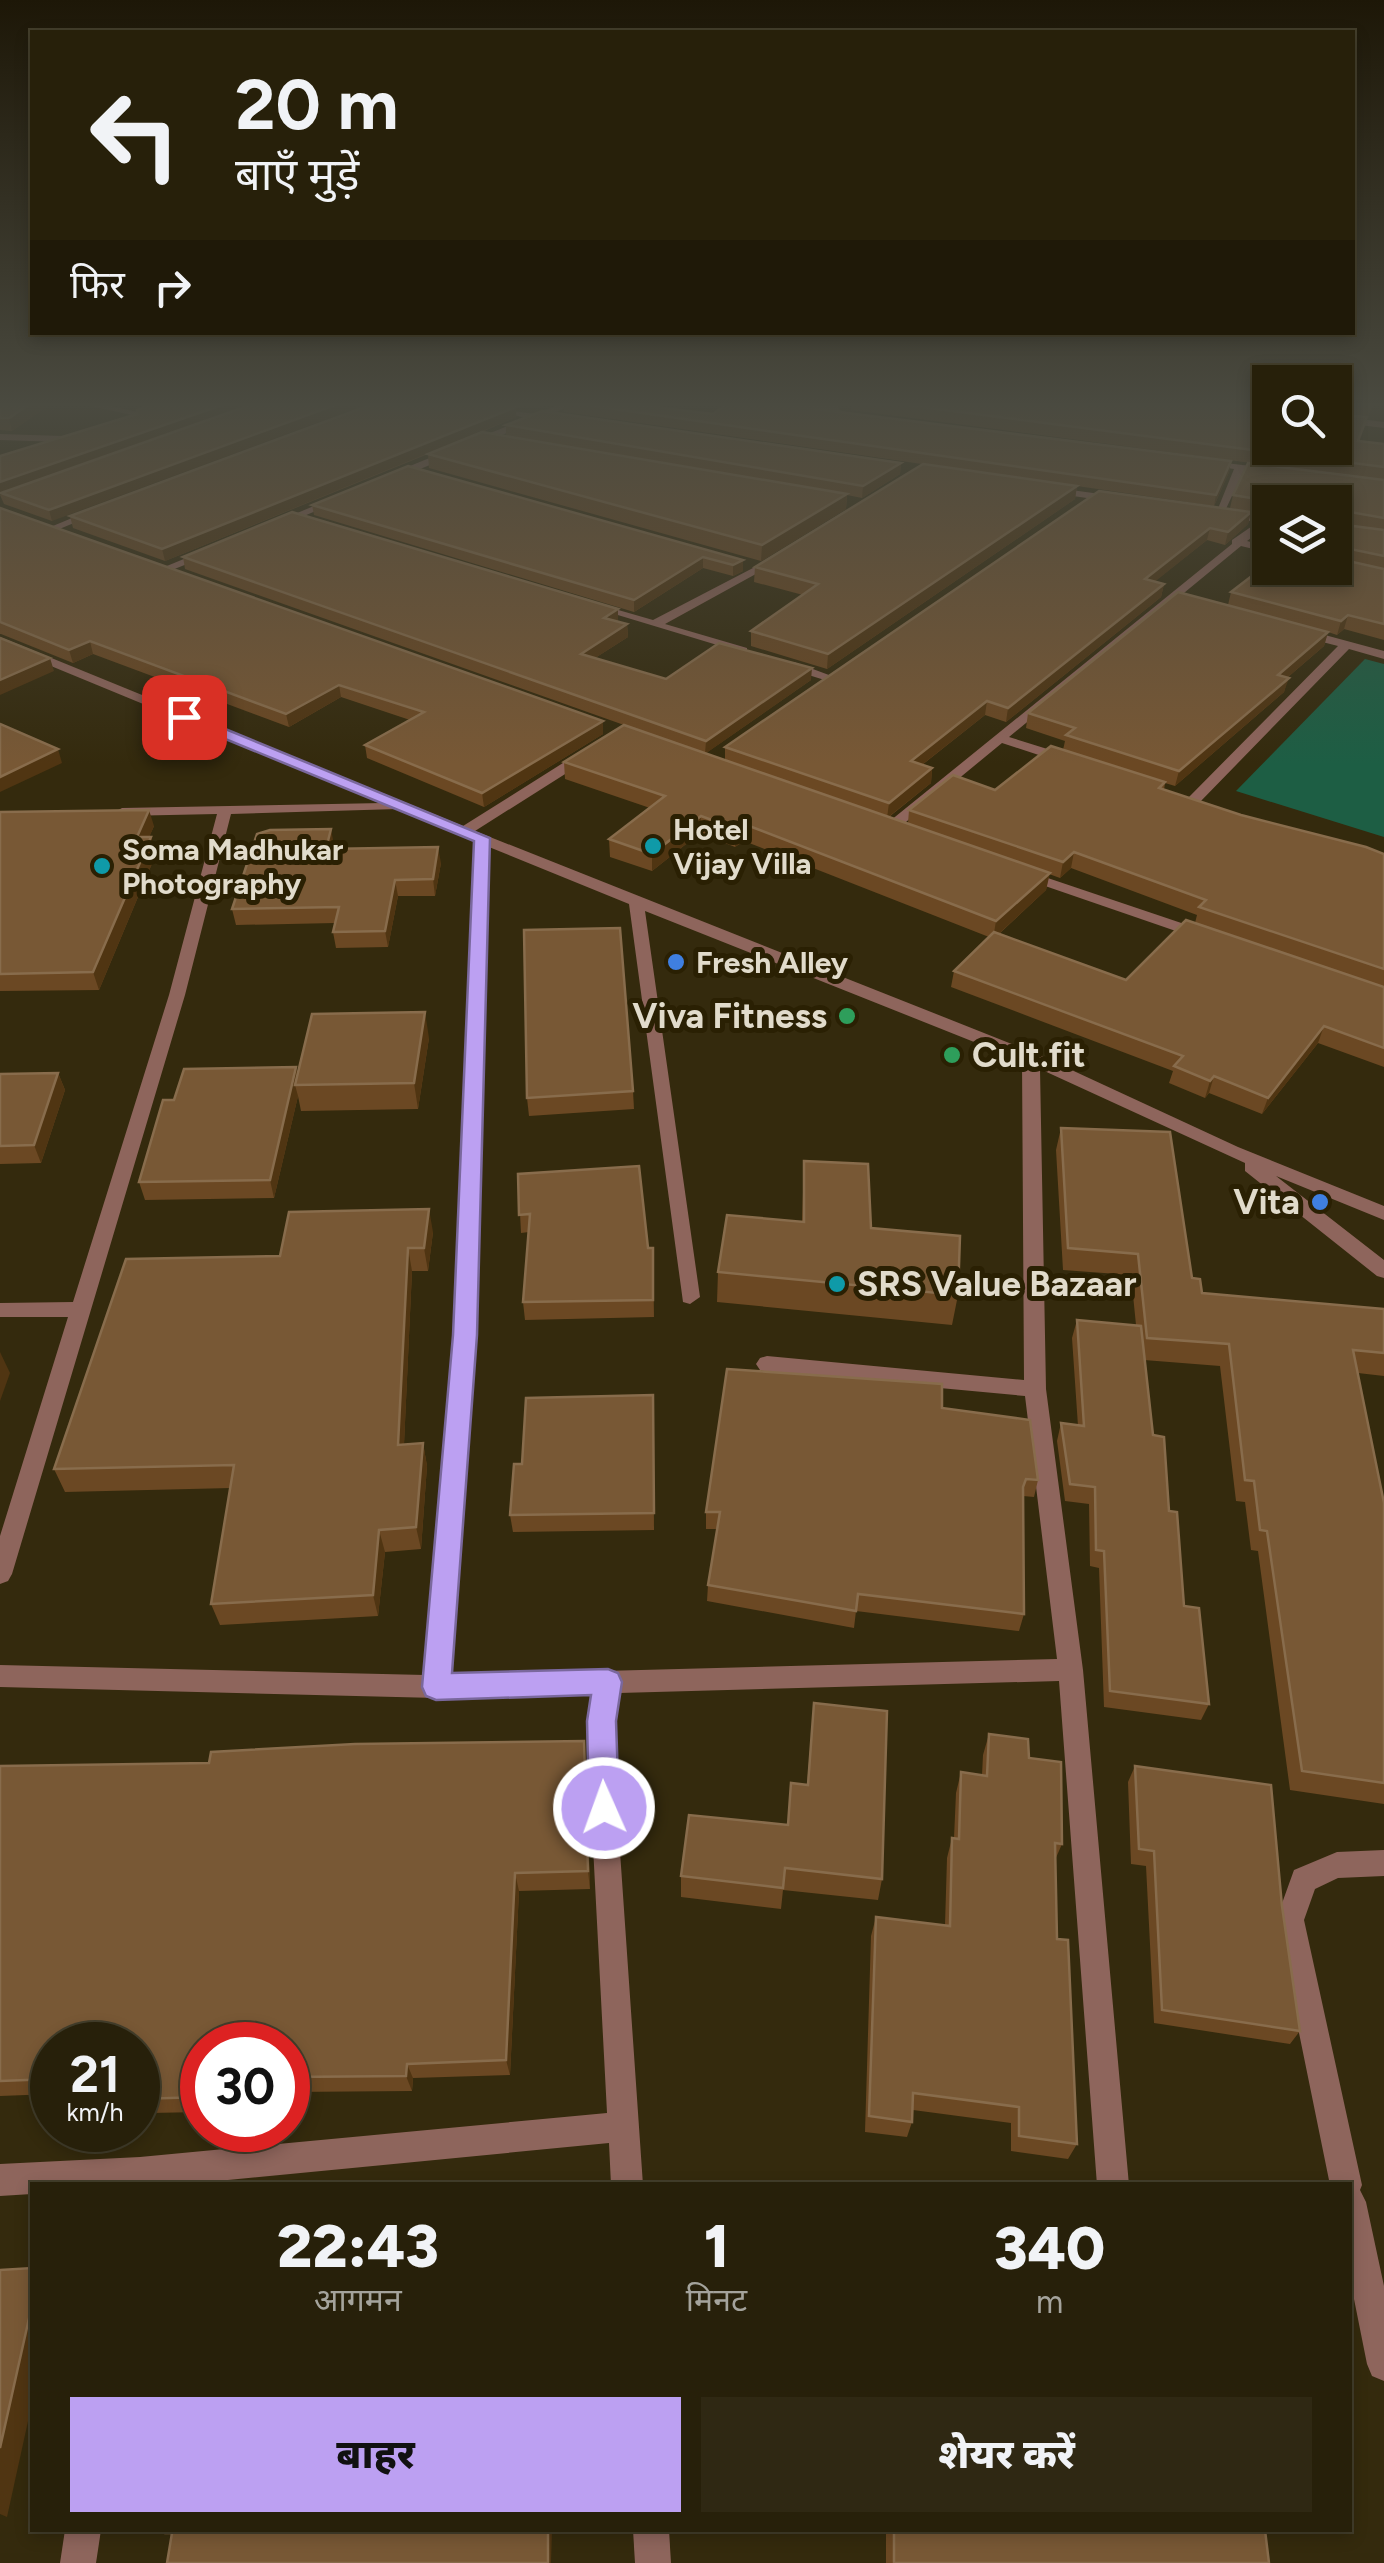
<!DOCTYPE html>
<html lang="hi">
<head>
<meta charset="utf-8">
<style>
	:root { --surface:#27200a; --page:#2f2813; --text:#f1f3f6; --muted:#a4a39c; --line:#433e2b; --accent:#bca0f2 }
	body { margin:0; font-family:Figtree,"Noto Sans Devanagari",sans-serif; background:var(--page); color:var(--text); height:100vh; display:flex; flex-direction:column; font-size:38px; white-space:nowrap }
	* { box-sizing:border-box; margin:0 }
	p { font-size:32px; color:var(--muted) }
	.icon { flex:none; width:55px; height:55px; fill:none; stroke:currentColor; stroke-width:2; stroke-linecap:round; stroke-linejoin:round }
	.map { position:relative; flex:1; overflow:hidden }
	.panel { position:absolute; left:30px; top:2182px; width:1322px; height:350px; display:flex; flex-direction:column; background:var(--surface); border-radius:0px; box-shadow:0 5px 15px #0003,0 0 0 2px var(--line) }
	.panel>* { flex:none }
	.guide { position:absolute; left:30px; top:30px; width:1325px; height:305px; border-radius:0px; box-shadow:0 5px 15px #0003,0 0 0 2px var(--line); background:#27200a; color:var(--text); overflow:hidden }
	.fabs { position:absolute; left:1252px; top:365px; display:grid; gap:20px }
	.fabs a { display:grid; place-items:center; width:100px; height:100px; border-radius:0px; background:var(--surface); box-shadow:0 5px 15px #0003,0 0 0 2px var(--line); font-size:50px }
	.speed { position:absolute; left:30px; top:2022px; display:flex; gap:20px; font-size:50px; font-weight:700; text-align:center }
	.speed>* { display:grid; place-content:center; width:130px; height:130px; border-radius:50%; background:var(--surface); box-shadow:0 5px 15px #0003,0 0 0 2px var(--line); line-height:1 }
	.speed small { font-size:25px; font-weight:400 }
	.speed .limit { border:15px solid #d22; background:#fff; color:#111 }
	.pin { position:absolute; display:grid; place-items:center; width:85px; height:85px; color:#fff; margin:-42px; border-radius:20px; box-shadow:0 5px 15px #0006 }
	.me { position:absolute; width:110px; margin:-55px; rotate:358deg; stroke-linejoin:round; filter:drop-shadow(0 0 8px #0008) }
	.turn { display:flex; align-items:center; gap:35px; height:210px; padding:0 40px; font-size:45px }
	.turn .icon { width:130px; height:130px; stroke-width:2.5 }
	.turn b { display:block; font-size:70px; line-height:85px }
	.then { display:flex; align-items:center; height:95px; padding:0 40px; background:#0003; gap:20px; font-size:38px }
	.eta { display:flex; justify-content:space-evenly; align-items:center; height:170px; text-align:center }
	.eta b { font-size:60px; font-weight:800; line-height:70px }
	.primary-button { display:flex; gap:20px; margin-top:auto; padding:20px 40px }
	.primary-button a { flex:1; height:115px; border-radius:0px; background:var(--accent); color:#111; font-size:40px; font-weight:800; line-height:115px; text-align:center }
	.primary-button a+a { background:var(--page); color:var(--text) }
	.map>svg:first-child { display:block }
</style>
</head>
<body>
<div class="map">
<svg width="1384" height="2563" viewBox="0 0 1384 2563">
	<rect width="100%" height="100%" fill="#342a0d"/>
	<polygon fill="#1d5e44" points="1365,659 1384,664 1384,837 1236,791"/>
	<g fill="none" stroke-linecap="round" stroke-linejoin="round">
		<g fill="#8e655c" fill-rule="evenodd">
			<polygon points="86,405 106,405 146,414 141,417"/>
			<polygon points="466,405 536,414 558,405 571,405 548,416 558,418 558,422 538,420 396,479 388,479 388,475 527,418"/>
			<polygon points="754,405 838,405 839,410 866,418 861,421 832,414 830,411"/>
			<polygon points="1335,416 1384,422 1384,428 1335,422"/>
			<polygon points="0,434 63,436 68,439 63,442 0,440"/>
			<polygon points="1200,460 1276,469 1273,474 1244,470 1225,511 1270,518 1270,524 1247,541 1270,547 1270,553 1241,546 1009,737 1073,757 1073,763 1063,763 1002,743 895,831 885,831 885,825 1232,544 1232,540 1258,522 1215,516 1234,469 1200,464"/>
			<polygon points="1049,487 1115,496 1120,499 1115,502 1045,492"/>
			<polygon points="333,498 342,500 280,526 271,524"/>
			<polygon points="89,511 98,513 57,530 48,528"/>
			<polygon points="208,549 213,552 212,554 172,570 162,568"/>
			<polygon points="772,558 781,560 665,624 747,648 747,654 588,606 594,603 653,620"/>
			<polygon points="1299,628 1384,651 1384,659 1349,649 1199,803 1189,803 1189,797 1338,646 1295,635 1293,632"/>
			<path d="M0 637 463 826 582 751H592V757L475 831 1037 1054 1238 1147 1384 1206V1220L1276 1176 1384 1260V1278L1377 1276 1245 1171V1163L1040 1069 1046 1389 1083 1670 1129 2185H1097L1059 1681 619 1693 614 1721 617 1808 643 2185H611L609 2143 177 2185H32V2194L0 2196V2164L140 2157 607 2113 591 1808 588 1721 593 1694 437 1698 0 1687V1665L425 1675 455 1335 475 841 398 809 231 814 185 995 12 1574 8 1581 0 1584V1536L68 1317H0V1303L73 1302 169 995 217 814 122 816 115 812 122 808 383 803 0 645ZM489 847 629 904 683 1302 690 1304 700 1297 645 911 1022 1061 1024 1380 767 1356 760 1358 756 1364 760 1370 767 1372 1025 1396 1057 1659 450 1675 475 1335Z"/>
			<polygon points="786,662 794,662 837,678 831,682 786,668"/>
			<polygon points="1024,870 1211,933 1213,936 1205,941 1199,939 1019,877 1019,871"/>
			<polygon points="1384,1850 1384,1876 1338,1878 1315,1889 1304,1920 1362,2185 1360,2190 1366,2202 1384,2286 1384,2381 1372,2376 1367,2364 1350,2279 1350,2185 1330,2185 1276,1920 1294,1870 1337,1852"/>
			<polygon points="65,2530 101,2530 96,2563 60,2563"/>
			<polygon points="633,2530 669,2530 671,2563 635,2563"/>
		</g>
	</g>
	<g fill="#6b4823" fill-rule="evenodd">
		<polygon points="0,405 49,405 12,431 0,430"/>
		<polygon points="152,405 52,521 4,504 0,495 0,456 137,414"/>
		<polygon points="370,405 548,405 539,408 508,406 516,417 482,432 506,436 506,425 901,463 900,474 862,498 847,495 846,509 761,561 429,468 428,454 165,561 73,528 70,516"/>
		<polygon points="564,405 639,405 713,414 1231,461 1229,472 1214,506 1077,486 1075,499 827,669 751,646 751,631 803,595 754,582 755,567 1011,477 564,412"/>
		<path d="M851 405H1270V448L1335 405H1373L1368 416 1337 412 1359 442 1384 444V640L1344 629 1337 635 1328 632 1324 646 1288 677 1284 692 1175 786 1165 783 1164 790 1241 815 1384 854V1067L1318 1043 1262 1114 1209 1093 1205 1098 1169 1083 1173 1071 951 987 954 971 989 937 744 841 735 847 700 833 652 871 610 857 609 839 650 808 565 779 564 762 624 725 185 569 183 557 618 609V622L627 624 628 637 595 658 666 679 811 680 706 753 725 760V747L1099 491 1251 512 1248 524 1225 545 1207 540 1155 581 1164 584 1161 597 1006 722 985 715 922 765 932 768 931 783 889 817 908 823 909 810 995 790 1063 750 1065 741 1026 728 1028 713 1228 605 1231 592 1270 568 1335 502H1270V515L1230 508 1233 495 1320 472 851 410ZM1071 868 1197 915 1195 923 1126 980 999 934 1046 890 1049 874 1060 878Z"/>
		<polygon points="312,505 743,560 743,571 733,576 703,568 634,612 314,515"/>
		<polygon points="0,508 603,734 484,807 367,758 365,745 410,720 341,697 289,727 93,654 73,663 1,634 0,634"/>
		<polygon points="1270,518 1270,544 1256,539 1259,526"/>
		<polygon points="0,812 154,826 149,837 151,837 156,854 99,990 0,991"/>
		<polygon points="334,845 334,849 441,863 435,896 398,896 388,947 336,948 333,932 335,923 236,925 232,909"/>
		<polygon points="429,1038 418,1109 301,1111 298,1096 274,1198 145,1200 139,1182 174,1100 298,1074"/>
		<polygon points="58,1073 65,1090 41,1163 0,1164 0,1074"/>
		<polygon points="633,1091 634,1109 529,1116 527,1098"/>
		<polygon points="1061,1128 1192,1278 1202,1293 1384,1309 1384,1376 1358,1373 1384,1503 1384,1804 1290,1790 1258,1551 1251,1550 1245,1502 1236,1501 1220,1366 1144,1360 1153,1435 1169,1511 1184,1606 1209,1704 1201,1720 1104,1707 1099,1568 1090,1566 1089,1504 1065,1501 1057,1441 1061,1423 1078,1426 1072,1338 1077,1320 1136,1325 1131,1275 1063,1270 1056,1150"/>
		<polygon points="804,1161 871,1228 958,1295 952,1325 717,1302 718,1272 802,1222"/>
		<polygon points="518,1174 648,1248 653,1248 654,1317 525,1320 523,1302 529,1232 521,1233"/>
		<polygon points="433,1232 428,1271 412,1271 404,1444 423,1443 427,1466 421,1549 385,1552 378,1616 220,1625 211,1604 231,1488 65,1492 54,1469 280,1256"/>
		<polygon points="653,1395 654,1530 513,1532 510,1515"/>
		<polygon points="942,1408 1038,1480 1034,1497 1023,1496 1024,1614 1019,1631 856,1611 854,1628 707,1601 708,1585 717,1529 706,1529 706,1512"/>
		<polygon points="814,1703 882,1879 878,1900 783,1890 781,1909 681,1897 681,1876 787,1825 807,1785"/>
		<polygon points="989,1734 1029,1758 1062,1844 1055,1860 1057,1939 1077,2144 1068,2159 1011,2151 1011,2123 913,2110 912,2122 907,2137 865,2132 871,1936 876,1917 945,1925 947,1858 952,1838 954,1838 956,1793 961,1772 982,1775 983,1755"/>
		<polygon points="586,1760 590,1889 519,1891 510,2075 413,2078 412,2091 288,2092 288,2045 202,2045 202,2112 149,2113 138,2099 139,2091 138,2091 138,2045 52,2045 52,2094 0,2096 0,1766"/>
		<polygon points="1135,1766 1300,2031 1290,2044 1154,2023 1146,1866 1131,1864 1128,1782"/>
		<polygon points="886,2530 1265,2530 1269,2563 886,2563"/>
	</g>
	<g fill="#503512">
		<polygon points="28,405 49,405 12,431 9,418"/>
		<polygon points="222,405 254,405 0,495 0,482"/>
		<polygon points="335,405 365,405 52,521 49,510"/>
		<polygon points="516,407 516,417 165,561 162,549"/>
		<polygon points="1231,461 1229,472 1214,506 1216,495"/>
		<polygon points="901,463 900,474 862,498 863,486"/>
		<polygon points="1077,486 1075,499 827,669 828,654"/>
		<polygon points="847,494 846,509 761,561 762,545"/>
		<polygon points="1251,512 1248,524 1225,545 1228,532"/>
		<polygon points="1210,528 1207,540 1142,592 1145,579"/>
		<polygon points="703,557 703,568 634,612 634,600"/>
		<polygon points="743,560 743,571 733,576 733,565"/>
		<polygon points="1164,584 1161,597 1006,722 1008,708"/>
		<polygon points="618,609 618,622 604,618"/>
		<polygon points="1348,615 1344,629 1337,635 1341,621"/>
		<polygon points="627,624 628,637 581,667 581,654"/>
		<polygon points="1328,632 1324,646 1274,689 1278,675"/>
		<polygon points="90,641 93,654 73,663 69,650"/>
		<polygon points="50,658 54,671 0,695 0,680"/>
		<polygon points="812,668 811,680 705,754 706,741"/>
		<polygon points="1289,678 1284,692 1175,786 1179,771"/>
		<polygon points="339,685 341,697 289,727 286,714"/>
		<polygon points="987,701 985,715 909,775 911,761"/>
		<polygon points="603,721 603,734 484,807 482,793"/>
		<polygon points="58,749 62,763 0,792 0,777"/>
		<polygon points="932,768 931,783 887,818 889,803"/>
		<polygon points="149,810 154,826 142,854 137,837"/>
		<polygon points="701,816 700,833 652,871 652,854"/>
		<polygon points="744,824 744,841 735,847 736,829"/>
		<polygon points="331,829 334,845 329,865 326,849"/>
		<polygon points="151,837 156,854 99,990 93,972"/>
		<polygon points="438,847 441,863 435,896 433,879"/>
		<polygon points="1074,852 1071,868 1060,878 1063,862"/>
		<polygon points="1050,873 1046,890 993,939 996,921"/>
		<polygon points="395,880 398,896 388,947 385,931"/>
		<polygon points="425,1012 429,1038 418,1109 414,1083"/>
		<polygon points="1324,1026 1318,1043 1262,1114 1268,1098"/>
		<polygon points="296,1067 300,1085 295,1085 298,1096 274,1198 270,1180"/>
		<polygon points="58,1073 65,1090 41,1163 34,1145"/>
		<polygon points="1214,1076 1209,1093 1205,1098 1210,1081"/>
		<polygon points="429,1209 433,1232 428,1271 424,1248"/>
		<polygon points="408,1248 412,1271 403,1467 398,1445"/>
		<polygon points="0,1352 10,1373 0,1401"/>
		<polygon points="423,1443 427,1466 421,1549 416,1527"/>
		<polygon points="379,1530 385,1552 378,1616 373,1595"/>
		<polygon points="584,1741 586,1760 590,1889 588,1871"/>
		<polygon points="515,1873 519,1891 510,2075 506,2060"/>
		<polygon points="407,2064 413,2078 412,2091 406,2076"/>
		<polygon points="32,2305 32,2403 7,2517 0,2514 0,2448"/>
		<polygon points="548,2530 552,2530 551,2563 548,2563"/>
	</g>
	<g fill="#785835" stroke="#886c4c" stroke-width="2.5">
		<polygon points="0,405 28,405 9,418 0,418"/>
		<polygon points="152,405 222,405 0,482 0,456 137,414 137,410"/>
		<polygon points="250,405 335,405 49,510 1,493"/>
		<polygon points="370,405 504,405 516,407 162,549 70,516"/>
		<polygon points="586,405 639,405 713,414 725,405 783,405 1231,461 1216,495"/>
		<polygon points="906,405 1265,405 1270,406 1270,448 1335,448 1335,406 1338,414 1367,417 1358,441 1384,444 1384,467"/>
		<polygon points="542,411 901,463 863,486 506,425"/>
		<polygon points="482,432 847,494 762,545 428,454"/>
		<polygon points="1248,463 1384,480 1384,518 1339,510 1335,514 1335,502 1275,502 1233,495"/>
		<polygon points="923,464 1077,486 828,654 751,631 818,584 755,567"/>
		<polygon points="408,466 743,560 733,565 703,557 634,600 312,505"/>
		<polygon points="1099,491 1251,512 1228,532 1210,528 1145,579 1164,584 1008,708 987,701 911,761 932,768 889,803 725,747"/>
		<polygon points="0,508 603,721 482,793 365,745 424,712 339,685 286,714 90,641 69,650 0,622"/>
		<polygon points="292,512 618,609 604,618 627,624 581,654 666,679 719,643 812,668 706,741 183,557"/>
		<polygon points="1335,514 1338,524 1384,530 1384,556 1336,546 1335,558 1384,569 1384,624 1348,615 1341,621 1231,592 1270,562 1270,568 1335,568"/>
		<polygon points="1270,518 1270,530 1259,526"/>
		<polygon points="1178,592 1328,632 1278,675 1289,678 1179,771 1066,735 1075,728 1028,713"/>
		<polygon points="0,638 50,658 0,680"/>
		<polygon points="0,724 58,749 0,777"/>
		<polygon points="624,725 1050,873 996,921 744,824 736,829 701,816 652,854 609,839 665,796 564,762"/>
		<polygon points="1051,746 1165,782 1159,788 1241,815 1366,847 1384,854 1384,969 1199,907 1206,900 1074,852 1063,862 909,810 953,775 995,790"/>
		<polygon points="149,810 137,837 151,837 93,972 0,974 0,812"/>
		<polygon points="331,829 326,849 438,847 433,879 395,880 385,931 333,932 339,907 232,909 257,834 270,830"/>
		<polygon points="1186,920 1384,987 1384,1048 1324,1026 1268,1098 1214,1076 1210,1081 1174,1066 1183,1056 954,971 994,932 1126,980"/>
		<polygon points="620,928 633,1091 527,1098 524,930"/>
		<polygon points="425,1012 414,1083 295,1085 312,1014"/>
		<polygon points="296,1067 270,1180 139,1182 163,1100 174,1100 184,1069"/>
		<polygon points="58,1073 34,1145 0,1146 0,1074"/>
		<polygon points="1061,1128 1170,1132 1192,1278 1200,1279 1202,1293 1384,1309 1384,1353 1353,1350 1384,1503 1384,1783 1302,1771 1267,1531 1260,1530 1254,1481 1245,1480 1229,1344 1147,1338 1138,1254 1068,1248"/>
		<polygon points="804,1161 868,1164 871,1228 960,1236 958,1295 718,1272 727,1215 804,1222"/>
		<polygon points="639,1166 648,1248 653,1248 653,1300 523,1302 530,1214 519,1215 518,1174"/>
		<polygon points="429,1209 424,1248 408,1248 398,1445 423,1443 416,1527 379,1530 373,1595 211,1604 234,1465 54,1469 126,1259 280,1256 289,1212"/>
		<polygon points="1077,1320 1141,1326 1153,1435 1164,1437 1169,1511 1177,1512 1184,1606 1199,1608 1209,1704 1110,1691 1104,1551 1096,1550 1095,1487 1070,1484 1061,1423 1084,1426"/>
		<polygon points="727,1369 942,1384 942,1408 1030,1420 1038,1480 1026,1479 1023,1487 1024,1614 858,1594 856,1611 708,1585 720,1512 706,1512"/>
		<polygon points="653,1395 654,1513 510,1515 514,1464 522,1464 526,1398"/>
		<polygon points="814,1703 887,1711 882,1879 785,1868 783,1888 681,1876 689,1815 788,1825 791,1783 808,1785"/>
		<polygon points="989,1734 1028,1739 1029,1758 1061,1762 1062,1844 1055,1843 1057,1939 1068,1940 1077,2144 1019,2136 1019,2107 913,2093 912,2122 869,2116 876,1917 950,1926 952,1838 959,1839 961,1772 987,1776"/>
		<polygon points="584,1741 588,1871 515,1873 506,2060 407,2064 406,2076 288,2077 288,2045 202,2045 202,2097 138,2099 142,2076 138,2076 138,2045 52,2045 52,2079 0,2081 0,1766 209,1763 211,1752 355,1744"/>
		<polygon points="1135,1766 1271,1785 1282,1906 1300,2031 1162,2010 1154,1851 1139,1849"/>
		<polygon points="32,2268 32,2305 0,2448 0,2270"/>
		<polygon points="167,2530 548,2530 548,2563 167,2563 172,2533 166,2533"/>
		<polygon points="894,2530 1265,2530 1269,2563 894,2563"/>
	</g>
	<linearGradient id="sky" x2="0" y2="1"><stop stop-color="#1d1707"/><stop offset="0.53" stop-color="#4a4a40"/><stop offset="1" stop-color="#4a4a40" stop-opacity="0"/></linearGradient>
	<rect width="1384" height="764" fill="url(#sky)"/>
	<polygon fill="#bca0f2" stroke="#7a689d" stroke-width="2.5" points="179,714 189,714 490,838 477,1335 452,1673 608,1669 618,1673 622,1682 616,1721 619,1808 614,1818 604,1823 593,1818 589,1808 587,1721 591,1695 436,1700 426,1696 422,1687 453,1335 474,841 179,720"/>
	<g fill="#0f9aa8" stroke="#2a2003" stroke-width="4">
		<circle cx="653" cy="846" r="10"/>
		<circle cx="102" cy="866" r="10"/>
		<circle cx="837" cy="1284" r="10"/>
	</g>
	<g fill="#3f7fe0" stroke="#2a2003" stroke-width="4">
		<circle cx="676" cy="962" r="10"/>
		<circle cx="1320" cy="1202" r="10"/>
	</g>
	<g fill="#2e9e5b" stroke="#2a2003" stroke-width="4">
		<circle cx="847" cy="1016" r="10"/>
		<circle cx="952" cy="1055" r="10"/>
	</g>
	<g text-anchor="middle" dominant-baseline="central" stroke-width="10" stroke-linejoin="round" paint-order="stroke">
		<g font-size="30" font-weight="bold" fill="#e1dbcb" stroke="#2a2003" text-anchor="start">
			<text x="673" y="829">Hotel<tspan x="673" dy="34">Vijay Villa</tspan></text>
			<text x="122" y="849">Soma Madhukar<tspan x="122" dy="34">Photography</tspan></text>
			<text x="696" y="962">Fresh Alley</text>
		</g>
		<g font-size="35" font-weight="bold" fill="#e1dbcb" stroke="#2a2003" text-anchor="end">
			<text x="827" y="1016">Viva Fitness</text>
			<text x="972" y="1055" text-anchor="start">Cult.fit</text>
			<text x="1300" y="1202">Vita</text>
			<text x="857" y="1284" text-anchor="start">SRS Value Bazaar</text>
		</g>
	</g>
</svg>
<div class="fabs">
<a><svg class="icon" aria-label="search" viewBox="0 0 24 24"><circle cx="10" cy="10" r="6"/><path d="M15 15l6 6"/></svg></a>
<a><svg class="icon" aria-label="layers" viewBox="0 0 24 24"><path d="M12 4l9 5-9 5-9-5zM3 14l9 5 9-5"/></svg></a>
</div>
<div class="speed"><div>21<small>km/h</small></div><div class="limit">30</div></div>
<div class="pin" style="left:184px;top:717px;background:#d93025"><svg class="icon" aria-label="arrive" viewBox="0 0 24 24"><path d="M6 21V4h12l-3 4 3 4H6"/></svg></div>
<svg class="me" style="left:604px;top:1808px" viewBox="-20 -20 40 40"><circle r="17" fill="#bca0f2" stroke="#fff" stroke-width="3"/><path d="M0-11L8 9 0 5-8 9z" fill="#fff"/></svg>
<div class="guide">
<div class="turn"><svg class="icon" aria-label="left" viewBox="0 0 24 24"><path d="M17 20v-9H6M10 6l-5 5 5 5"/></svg><div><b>20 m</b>बाएँ मुड़ें</div></div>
<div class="then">फिर<svg class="icon" aria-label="right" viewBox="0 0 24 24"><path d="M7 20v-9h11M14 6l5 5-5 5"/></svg></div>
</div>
<section class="panel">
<div class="eta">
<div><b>22:43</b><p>आगमन</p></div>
<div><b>1</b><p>मिनट</p></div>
<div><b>340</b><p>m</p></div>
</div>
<div class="primary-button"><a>बाहर</a><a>शेयर करें</a></div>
</section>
</div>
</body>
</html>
